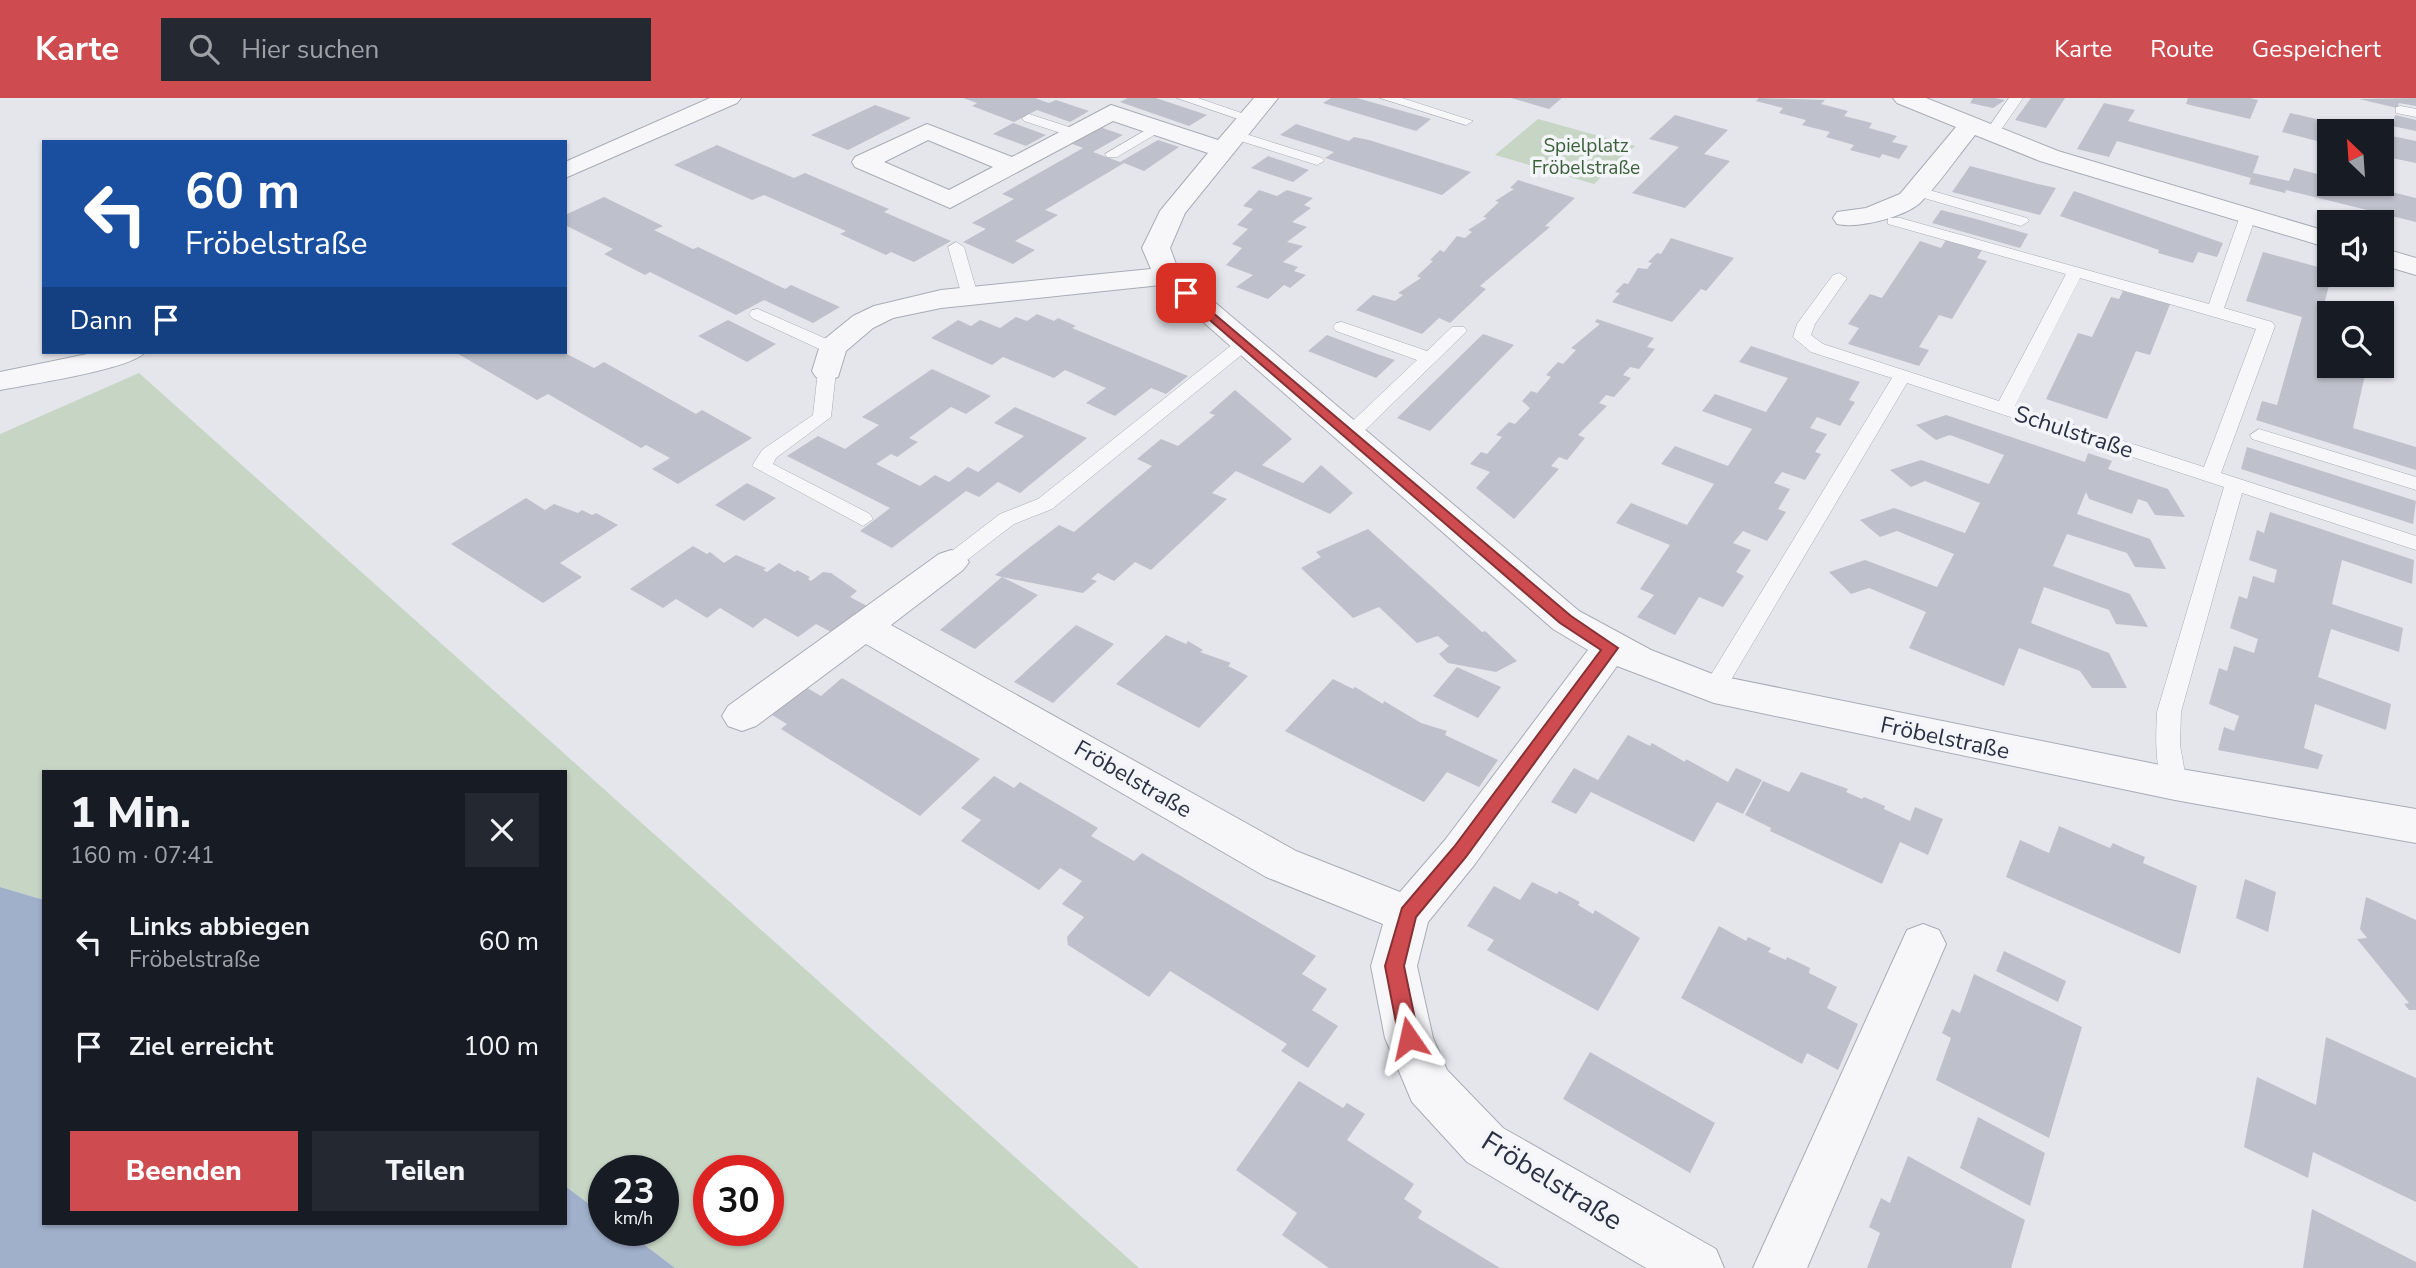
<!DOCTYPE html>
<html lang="de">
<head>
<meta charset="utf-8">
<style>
	:root { --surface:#171b24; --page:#242831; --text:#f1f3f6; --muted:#9ea1a6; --accent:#ce4b50 }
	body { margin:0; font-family:"Nunito Sans",sans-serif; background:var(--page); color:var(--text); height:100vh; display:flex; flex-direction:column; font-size:26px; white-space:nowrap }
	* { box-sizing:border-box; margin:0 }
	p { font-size:23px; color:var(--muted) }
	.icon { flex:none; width:38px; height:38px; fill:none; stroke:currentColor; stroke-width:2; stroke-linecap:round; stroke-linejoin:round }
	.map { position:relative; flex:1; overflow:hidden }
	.details { position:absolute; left:42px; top:672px; width:525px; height:455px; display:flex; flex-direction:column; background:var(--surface); border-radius:0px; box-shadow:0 2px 5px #0004 }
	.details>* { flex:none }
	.banner { position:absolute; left:42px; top:42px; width:525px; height:214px; border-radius:0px; box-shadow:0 2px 5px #0004; background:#1a4fa0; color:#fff; overflow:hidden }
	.needle { width:46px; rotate:335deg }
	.fabs { position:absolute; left:2317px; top:21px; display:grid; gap:14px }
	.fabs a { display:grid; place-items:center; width:77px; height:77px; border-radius:0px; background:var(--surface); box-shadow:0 2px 5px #0004; font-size:35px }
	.speed { position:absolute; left:588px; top:1057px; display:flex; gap:14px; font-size:35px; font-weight:700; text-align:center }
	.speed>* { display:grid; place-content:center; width:91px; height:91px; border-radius:50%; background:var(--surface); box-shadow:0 2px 5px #0004; line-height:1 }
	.speed small { font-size:18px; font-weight:400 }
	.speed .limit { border:10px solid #d22; background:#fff; color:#111 }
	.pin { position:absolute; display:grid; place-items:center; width:60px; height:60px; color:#fff; margin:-30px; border-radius:14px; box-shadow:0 4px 10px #0006 }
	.me { position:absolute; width:77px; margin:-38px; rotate:349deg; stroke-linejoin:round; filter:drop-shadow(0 0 5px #0008) }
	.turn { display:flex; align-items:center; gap:24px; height:147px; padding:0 28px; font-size:32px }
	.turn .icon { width:91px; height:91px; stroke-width:2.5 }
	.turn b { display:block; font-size:49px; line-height:60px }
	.then { display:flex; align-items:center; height:66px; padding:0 28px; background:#0003; gap:14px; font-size:26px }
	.round { display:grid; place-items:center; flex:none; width:74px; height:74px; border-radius:0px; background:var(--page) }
	.summary { display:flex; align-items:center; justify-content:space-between; height:119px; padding:0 28px }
	h1 { font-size:42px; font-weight:800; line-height:52px }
	.cta { display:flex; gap:14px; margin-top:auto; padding:14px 28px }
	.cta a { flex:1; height:80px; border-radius:0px; background:var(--accent); color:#fff; font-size:28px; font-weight:800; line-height:80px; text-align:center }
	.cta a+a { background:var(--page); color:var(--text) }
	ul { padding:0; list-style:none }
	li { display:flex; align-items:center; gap:21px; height:105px; padding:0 28px }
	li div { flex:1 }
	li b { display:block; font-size:26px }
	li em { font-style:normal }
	header { display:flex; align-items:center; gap:42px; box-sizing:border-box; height:98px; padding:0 35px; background:var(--accent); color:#fff }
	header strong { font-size:33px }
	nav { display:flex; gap:38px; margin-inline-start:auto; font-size:24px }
	.search { width:490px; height:63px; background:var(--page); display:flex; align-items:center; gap:18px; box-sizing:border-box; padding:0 24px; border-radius:0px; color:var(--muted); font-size:26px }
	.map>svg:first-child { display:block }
</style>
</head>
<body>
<header>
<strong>Karte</strong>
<div class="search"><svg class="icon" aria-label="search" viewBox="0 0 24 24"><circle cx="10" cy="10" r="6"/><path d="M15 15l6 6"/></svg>Hier suchen</div>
<nav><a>Karte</a><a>Route</a><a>Gespeichert</a></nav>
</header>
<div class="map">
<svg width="2416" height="1170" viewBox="0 0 2416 1170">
	<rect width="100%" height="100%" fill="#e4e6ec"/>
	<g fill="#c7d5c5" fill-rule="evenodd">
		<polygon points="1538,21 1635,48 1594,86 1495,57"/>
		<path d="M139 275 1139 1170H675L625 1132H663V1073H604V1117L565 1088V674H44V802L0 789V336ZM709 1073H768V1132H709Z"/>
	</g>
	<polygon fill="#a0b0cb" points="0,789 44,802 44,1125 565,1125 565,1088 604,1117 604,1132 625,1132 675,1170 0,1170"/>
	<g fill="#bec1cb">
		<polygon points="963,0 1035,0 1049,5 1056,2 1089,13 1070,24 1037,12 1014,24 972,8 977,5"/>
		<polygon points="1128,0 1156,0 1207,17 1189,28 1120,4"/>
		<polygon points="1331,0 1357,0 1431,21 1416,33 1323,5"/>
		<polygon points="1511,0 1562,0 1549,11"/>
		<polygon points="1759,0 1825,2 1821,6 1848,13 1844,18 1872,25 1869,30 1897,38 1892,44 1908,48 1899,61 1882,56 1880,60 1850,52 1854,47 1826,39 1830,34 1802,27 1806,22 1779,15 1783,10 1756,3"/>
		<polygon points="1973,0 1995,0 2005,2 1993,10 1970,5"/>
		<polygon points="2031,0 2065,0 2046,30 2015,22"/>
		<polygon points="2188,0 2250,0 2258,2 2250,21 2186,6"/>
		<polygon points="2416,0 2416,8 2399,5 2397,10 2359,1"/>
		<polygon points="2104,5 2135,12 2128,23 2259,58 2253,75 2289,83 2294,70 2329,79 2329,86 2359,86 2416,100 2416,124 2286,92 2285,95 2249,86 2251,80 2117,43 2109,59 2077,51"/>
		<polygon points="875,7 911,20 848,52 811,37"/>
		<polygon points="2290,15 2366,32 2366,33 2329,33 2329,46 2282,34"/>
		<polygon points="1675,17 1728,32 1704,56 1730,63 1685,110 1632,95 1679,49 1649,41"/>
		<polygon points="2395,17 2416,22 2416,33 2392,28"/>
		<polygon points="1013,25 1046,37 1026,48 993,36"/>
		<polygon points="1296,26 1349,43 1354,39 1369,42 1471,74 1442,97 1325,60 1334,54 1280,37"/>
		<polygon points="1100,29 1123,37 1093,54 1120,64 1158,42 1179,49 1144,73 1124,65 1045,112 1058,117 1015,143 1035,152 1013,166 963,144 986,131 972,125 1014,101 1002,96 1083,50 1070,45"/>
		<polygon points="2382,36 2416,43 2416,65 2382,58"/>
		<polygon points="717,47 794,80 805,75 889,111 884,114 951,143 914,164 891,154 886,157 840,136 846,133 764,97 752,102 674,67"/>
		<polygon points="1268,58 1295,67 1309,72 1293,84 1251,70"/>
		<polygon points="1970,68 2038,86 2056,90 2040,117 1952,94"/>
		<polygon points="1518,82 1575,100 1545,128 1550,129 1480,188 1486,191 1450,225 1439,220 1422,236 1356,212 1373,197 1395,203 1403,197 1398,195 1421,180 1417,178 1433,163 1430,162 1440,152 1444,154 1457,138 1465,140 1472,134 1468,132 1487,120 1483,119 1499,104 1495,103 1514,91 1510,90"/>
		<polygon points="1259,92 1277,98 1287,92 1313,100 1304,107 1311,110 1292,124 1307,129 1287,144 1303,148 1283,164 1298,169 1294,173 1306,177 1290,190 1284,187 1268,201 1236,189 1253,177 1226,167 1242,150 1232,146 1248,131 1237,127 1253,111 1243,108"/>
		<polygon points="2074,93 2223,145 2217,159 2198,154 2193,165 2158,155 2159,152 2060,118"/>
		<polygon points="604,99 663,128 654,132 693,151 698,149 785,191 791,187 840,209 813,225 764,202 736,217 650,174 645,177 604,156 613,151 565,127 565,117"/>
		<polygon points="1941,112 1976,121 2028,136 2020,150 1932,125"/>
		<polygon points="1671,140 1734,160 1706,193 1701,191 1672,224 1612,204 1620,195 1615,194 1624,185 1628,186 1638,170 1647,171 1652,165 1648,164 1657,155 1661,156"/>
		<polygon points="1946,142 1982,152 1977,160 1987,163 1952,221 1939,217 1919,249 1929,252 1919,268 1848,246 1859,230 1848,226 1870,196 1882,200 1920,143 1941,150"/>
		<polygon points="2263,154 2329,172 2329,177 2332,177 2319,224 2329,226 2329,268 2367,268 2353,330 2416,349 2416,372 2256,322 2262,303 2277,307 2302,219 2246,203"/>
		<polygon points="2123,193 2170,206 2150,257 2136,253 2107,321 2046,301 2078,235 2092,239 2111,199 2119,201"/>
		<polygon points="1037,216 1054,223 1058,220 1076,228 1072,230 1188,278 1166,296 1151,290 1115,318 1086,305 1106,290 1065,272 1054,280 1003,259 992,267 931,240 958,222 971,228 980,222 1000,230 1016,219 1027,223"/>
		<polygon points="1597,221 1654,240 1647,249 1655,251 1639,271 1630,269 1623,277 1631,280 1614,299 1606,297 1599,305 1607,308 1578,337 1585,340 1567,362 1559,359 1551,368 1559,371 1514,421 1476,390 1490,374 1470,366 1481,354 1487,356 1502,339 1496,337 1509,324 1515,326 1530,310 1522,303 1531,293 1537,295 1551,279 1546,277 1558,264 1563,266 1576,252 1571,250 1600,226 1595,224"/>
		<polygon points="728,222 776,246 747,264 698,238"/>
		<polygon points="1483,236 1514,247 1430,333 1397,320"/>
		<polygon points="1327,237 1377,256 1395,262 1376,280 1308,253"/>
		<polygon points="1751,248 1860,284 1849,302 1855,304 1840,328 1817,319 1810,330 1827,336 1815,354 1821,356 1805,382 1782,374 1774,385 1790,391 1778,411 1786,414 1767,443 1743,433 1733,445 1751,452 1736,474 1744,478 1723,509 1699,499 1675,537 1637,519 1654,497 1640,491 1670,447 1616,425 1631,405 1687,427 1714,386 1661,366 1675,348 1728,368 1752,331 1702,313 1715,296 1766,314 1788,280 1739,264"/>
		<polygon points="455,254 563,254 594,270 604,264 696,316 702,312 752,340 678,386 652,371 670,360 646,347 641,350 548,296 537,302"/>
		<polygon points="932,271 991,298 966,316 951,309 909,340 918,344 897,359 891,356 876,366 920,388 935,377 949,384 968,369 978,374 1024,338 994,325 1015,309 1087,340 1020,395 998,384 979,399 966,393 892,450 860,433 890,410 787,358 818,338 845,351 879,327 862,319"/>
		<polygon points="1235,292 1292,341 1262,367 1303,385 1321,367 1353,395 1330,416 1236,373 1212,395 1227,401 1151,472 1135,464 1114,483 1098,475 1091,481 1097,483 1083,495 1002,479 1038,497 975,551 940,532 1002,479 995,477 1029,450 1059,427 1074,434 1127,389 1152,368 1137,361 1161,341 1178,348 1215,317 1209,315"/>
		<polygon points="1946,317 2085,364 2088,355 2112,363 2108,371 2168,391 2185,419 2155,417 2147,404 2138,401 2132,416 2089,401 2086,394 2077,416 2150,441 2166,471 2135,469 2127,455 2067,436 2053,468 2130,496 2148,529 2116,526 2109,512 2044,489 2031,525 2109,555 2127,590 2092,590 2080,573 2019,550 2004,588 1909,550 1926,514 1869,490 1851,496 1829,474 1865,462 1937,489 1954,456 1897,433 1880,439 1860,422 1894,410 1965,435 1980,405 1925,383 1911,389 1890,372 1921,362 1989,386 2004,357 1950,337 1936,342 1916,327"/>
		<polygon points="2247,349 2416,403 2413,426 2241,371"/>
		<polygon points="747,385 776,400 744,423 715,407"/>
		<polygon points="526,400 545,412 554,406 578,415 582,412 592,417 596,415 618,427 560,465 582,479 543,505 451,446"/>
		<polygon points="2270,414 2414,462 2412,486 2342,462 2332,506 2403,530 2399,554 2331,531 2318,579 2391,606 2386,632 2315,606 2304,650 2323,657 2318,671 2218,652 2224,629 2234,633 2239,618 2209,606 2219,570 2227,573 2234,548 2254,555 2258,541 2230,530 2239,498 2247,501 2253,478 2274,485 2277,472 2249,462 2257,432 2264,435"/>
		<polygon points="1368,431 1482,534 1485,533 1517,563 1496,574 1448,565 1439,556 1449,548 1438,538 1417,545 1379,509 1353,520 1301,470 1321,459 1316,454"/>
		<polygon points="693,448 707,456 710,454 724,465 736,457 766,470 763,472 767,474 779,465 795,474 797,472 810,479 808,481 811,483 823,474 831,475 857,493 850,499 867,508 833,535 816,526 798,539 765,520 753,530 720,510 707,520 676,501 663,510 630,491"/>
		<polygon points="1076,527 1114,546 1053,605 1014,584"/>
		<polygon points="1166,537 1186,546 1188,543 1203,552 1200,554 1231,565 1228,568 1248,578 1199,630 1116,586"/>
		<polygon points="1457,569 1501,589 1478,620 1433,598"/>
		<polygon points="842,580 980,661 920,718 781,631 787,626 767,614 802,587 821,598"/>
		<polygon points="1333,581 1353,591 1355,589 1383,606 1384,603 1421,625 1447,633 1445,637 1498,662 1479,689 1447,674 1424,704 1285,633"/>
		<polygon points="1628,637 1650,648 1652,645 1685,664 1686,661 1728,684 1736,670 1762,682 1743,716 1717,704 1694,744 1591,694 1576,716 1551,704 1574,670 1598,682"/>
		<polygon points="1801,674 1848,691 1846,694 1862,701 1864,699 1885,708 1884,711 1910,723 1915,709 1943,721 1928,757 1900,744 1882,786 1770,733 1771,730 1745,717 1763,683 1789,694"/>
		<polygon points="994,678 1014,690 1020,684 1098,730 1091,738 1134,763 1142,755 1316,858 1302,876 1327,891 1312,912 1338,928 1308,970 1281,953 1287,946 1170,873 1149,899 1068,847 1067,839 1084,819 1062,806 1082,783 1060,770 1039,792 961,743 981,722 961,710"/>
		<polygon points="2059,728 2110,750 2113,745 2128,752 2145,759 2143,765 2197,788 2180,856 2006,779 2020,742 2049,755"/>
		<polygon points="2245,781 2276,794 2268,834 2236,820"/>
		<polygon points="1532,784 1557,796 1559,793 1580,804 1578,807 1593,816 1595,812 1640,840 1598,913 1487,852 1494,842 1467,828 1494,788 1520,802"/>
		<polygon points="2366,799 2416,822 2416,912 2409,912 2404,906 2409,905 2357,841 2367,840 2360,831"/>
		<polygon points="1719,828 1746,843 1748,839 1771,850 1768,854 1786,862 1787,859 1810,870 1809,875 1837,889 1827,910 1858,926 1838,972 1807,955 1802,966 1681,900"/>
		<polygon points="2004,853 2066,883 2058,904 1996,873"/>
		<polygon points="1974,876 2082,929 2049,1040 1936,982 1951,940 1942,935 1952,911 1960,915"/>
		<polygon points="2326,939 2416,980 2416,1104 2313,1054 2308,1080 2244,1049 2257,979 2316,1007"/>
		<polygon points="1590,954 1715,1025 1690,1075 1563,1001"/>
		<polygon points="1299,983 1343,1010 1347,1005 1365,1016 1347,1042 1414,1086 1404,1101 1422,1113 1418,1120 1500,1170 1329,1170 1282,1137 1297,1115 1236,1072"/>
		<polygon points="1978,1019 2045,1055 2030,1108 1960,1070"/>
		<polygon points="1908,1058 2025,1122 2011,1170 1867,1170 1880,1135 1869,1129 1881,1100 1890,1105"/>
		<polygon points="2312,1111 2416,1164 2416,1170 2303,1170"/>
	</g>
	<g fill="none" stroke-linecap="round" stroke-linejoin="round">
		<defs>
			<g id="service">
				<polygon points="1177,0 1198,0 1256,20 1244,23"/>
				<polygon points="1380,0 1402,0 1473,23 1466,27"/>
				<polygon points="2009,0 2023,0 1996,39 1986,39 1984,36"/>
				<polygon points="2401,8 2416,11 2416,19 2396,15 2396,9"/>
				<polygon points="1029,16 1078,32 1080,35 1073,39 1024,23 1022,20"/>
				<polygon points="1156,26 1161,27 1161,33 1117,59 1107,59 1105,56"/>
				<polygon points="1236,33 1322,60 1324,63 1317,67 1231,40 1231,34"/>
				<polygon points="1915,88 2027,120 2029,123 2021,128 1910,96 1910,90"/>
				<path d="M2248 113 2256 118 2224 210 2272 224 2275 228 2221 375 2416 438V452L2242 395 2181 614 2180 647 2187 686 2184 693 2175 696 2166 693C2154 670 2156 639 2157 614L2224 389 1907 285 1722 597 1714 599 1706 597 1703 591 1706 585 1892 280 1811 254 1793 239 1797 226 1833 177 1839 175 1847 180 1815 226 1811 237 1823 246 1999 303 2066 176 1888 126V120H1900L2209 206 2240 118ZM2080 180 2256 231 2204 369 2015 308Z"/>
				<polygon points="956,144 964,149 978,198 976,202 964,202 962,198 948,149"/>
				<polygon points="758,211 838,246 841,250 832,255 826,254 752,220 749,216 752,212"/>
				<polygon points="1342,224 1427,253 1452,229 1464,229 1467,233 1357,340 1343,340 1341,336 1343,332 1417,262 1336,233 1333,229 1336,225"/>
				<polygon points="1244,241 1253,246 1250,250 1052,411 1014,426 958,469 944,469 941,464 944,459 1000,416 1038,401 1238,242"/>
				<polygon points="827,268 836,273 831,319 776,360 773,366 870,416 873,421 863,428 752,368 762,352 813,317 818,273"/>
				<polygon points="2259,331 2416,379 2416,392 2252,341 2250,337"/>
			</g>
			<g id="minor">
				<path d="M1254 0H1278L1185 115 1170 150 1179 174 1579 513 1651 552 1715 577 2175 670 2416 711V745L2175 702 1714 605 1617 568 1475 766 1428 824 1417 868 1433 940 1447 972 1503 1030 1716 1151 1724 1170H1646L1467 1064 1412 1004 1385 940 1371 868 1383 826 1266 779 866 546 756 628 742 633 728 628 722 618 728 608 939 456 951 452 963 456 969 464 963 472 891 527 1296 753 1400 794 1445 742 1588 552 1553 531 1161 187 941 210 893 220 873 230 846 253 838 279 827 282 816 279 812 273 821 244 853 218 874 208 941 192 1151 171 1142 150 1160 113 1208 55 1113 23 950 110 855 69 852 64 855 59 927 26 1012 59 1111 7 1218 42ZM928 42 993 69 949 92 884 64Z"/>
				<path d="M1893 0H1926L2058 53 2329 134V150L2040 63 1975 37C1957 59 1940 85 1920 105 1904 119 1858 131 1837 126L1833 120 1837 114 1866 110 1900 96 1956 29 1897 5Z"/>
				<polygon points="2382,150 2416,160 2416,177 2382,167"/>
				<polygon points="1923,826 1939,832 1946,846 1807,1170 1753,1170 1907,832"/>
			</g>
			<g id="tertiary">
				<polygon points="710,0 741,0 737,5 565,80 565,64"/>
				<path d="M97 254H145C133 271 26 287 0 292V274Z"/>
			</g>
		</defs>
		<use href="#service" stroke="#a9acb6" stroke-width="1"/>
		<use href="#minor" stroke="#a9acb6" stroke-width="2"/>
		<use href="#tertiary" stroke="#a9acb6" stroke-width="2"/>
		<use href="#service" fill="#f7f7fa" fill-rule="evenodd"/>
		<use href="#minor" fill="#f7f7fa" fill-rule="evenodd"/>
		<use href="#tertiary" fill="#f7f7fa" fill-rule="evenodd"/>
	</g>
	<polygon fill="#ce4b50" stroke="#863134" stroke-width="2" points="1186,192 1571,518 1618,550 1466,759 1416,819 1404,868 1419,940 1416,946 1409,949 1402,946 1399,940 1385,868 1402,810 1454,749 1601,552 1560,525 1182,198 1182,193"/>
	<g text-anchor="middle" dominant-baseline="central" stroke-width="7" stroke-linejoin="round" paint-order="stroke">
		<g font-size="19" fill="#3c6039" stroke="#f4f5f9">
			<text x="1586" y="48">Spielplatz<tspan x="1586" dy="22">Fröbelstraße</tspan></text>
		</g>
		<g font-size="23" fill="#2b3144" stroke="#f4f5f9">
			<text transform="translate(2074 334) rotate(18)">Schulstraße</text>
			<text transform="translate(1945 640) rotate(12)">Fröbelstraße</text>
			<text transform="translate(1133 681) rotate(30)">Fröbelstraße</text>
		</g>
		<g font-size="28" fill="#2b3144" stroke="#f4f5f9">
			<text transform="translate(1552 1083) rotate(32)">Fröbelstraße</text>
		</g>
	</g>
</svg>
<div class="fabs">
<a><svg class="needle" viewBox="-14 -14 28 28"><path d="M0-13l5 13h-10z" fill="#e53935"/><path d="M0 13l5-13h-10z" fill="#9ea1a6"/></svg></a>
<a><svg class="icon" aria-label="sound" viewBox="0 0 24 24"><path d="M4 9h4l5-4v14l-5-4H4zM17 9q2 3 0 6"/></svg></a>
<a><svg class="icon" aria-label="search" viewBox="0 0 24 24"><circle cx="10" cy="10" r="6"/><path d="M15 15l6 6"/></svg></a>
</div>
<div class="speed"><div>23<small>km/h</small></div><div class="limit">30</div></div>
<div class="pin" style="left:1186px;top:195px;background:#d93025"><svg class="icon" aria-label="arrive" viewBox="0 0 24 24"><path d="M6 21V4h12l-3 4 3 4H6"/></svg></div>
<svg class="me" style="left:1409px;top:940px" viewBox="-20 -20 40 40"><path d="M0-17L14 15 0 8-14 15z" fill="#ce4b50" stroke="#fff" stroke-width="4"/></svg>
<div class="banner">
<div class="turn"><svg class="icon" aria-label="left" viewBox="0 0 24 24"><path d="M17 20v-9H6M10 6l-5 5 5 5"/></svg><div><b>60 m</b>Fröbelstraße</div></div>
<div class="then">Dann<svg class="icon" aria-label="arrive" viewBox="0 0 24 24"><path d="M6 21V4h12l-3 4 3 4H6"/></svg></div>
</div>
<section class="details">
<div class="summary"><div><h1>1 Min.</h1><p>160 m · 07:41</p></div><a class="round"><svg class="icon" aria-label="close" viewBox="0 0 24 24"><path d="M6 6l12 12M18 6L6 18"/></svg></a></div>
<ul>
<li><svg class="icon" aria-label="left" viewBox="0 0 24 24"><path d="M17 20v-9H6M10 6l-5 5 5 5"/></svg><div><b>Links abbiegen</b><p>Fröbelstraße</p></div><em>60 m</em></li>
<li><svg class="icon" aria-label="arrive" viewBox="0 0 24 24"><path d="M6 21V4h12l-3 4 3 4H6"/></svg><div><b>Ziel erreicht</b></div><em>100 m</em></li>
</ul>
<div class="cta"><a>Beenden</a><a>Teilen</a></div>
</section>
</div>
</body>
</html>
